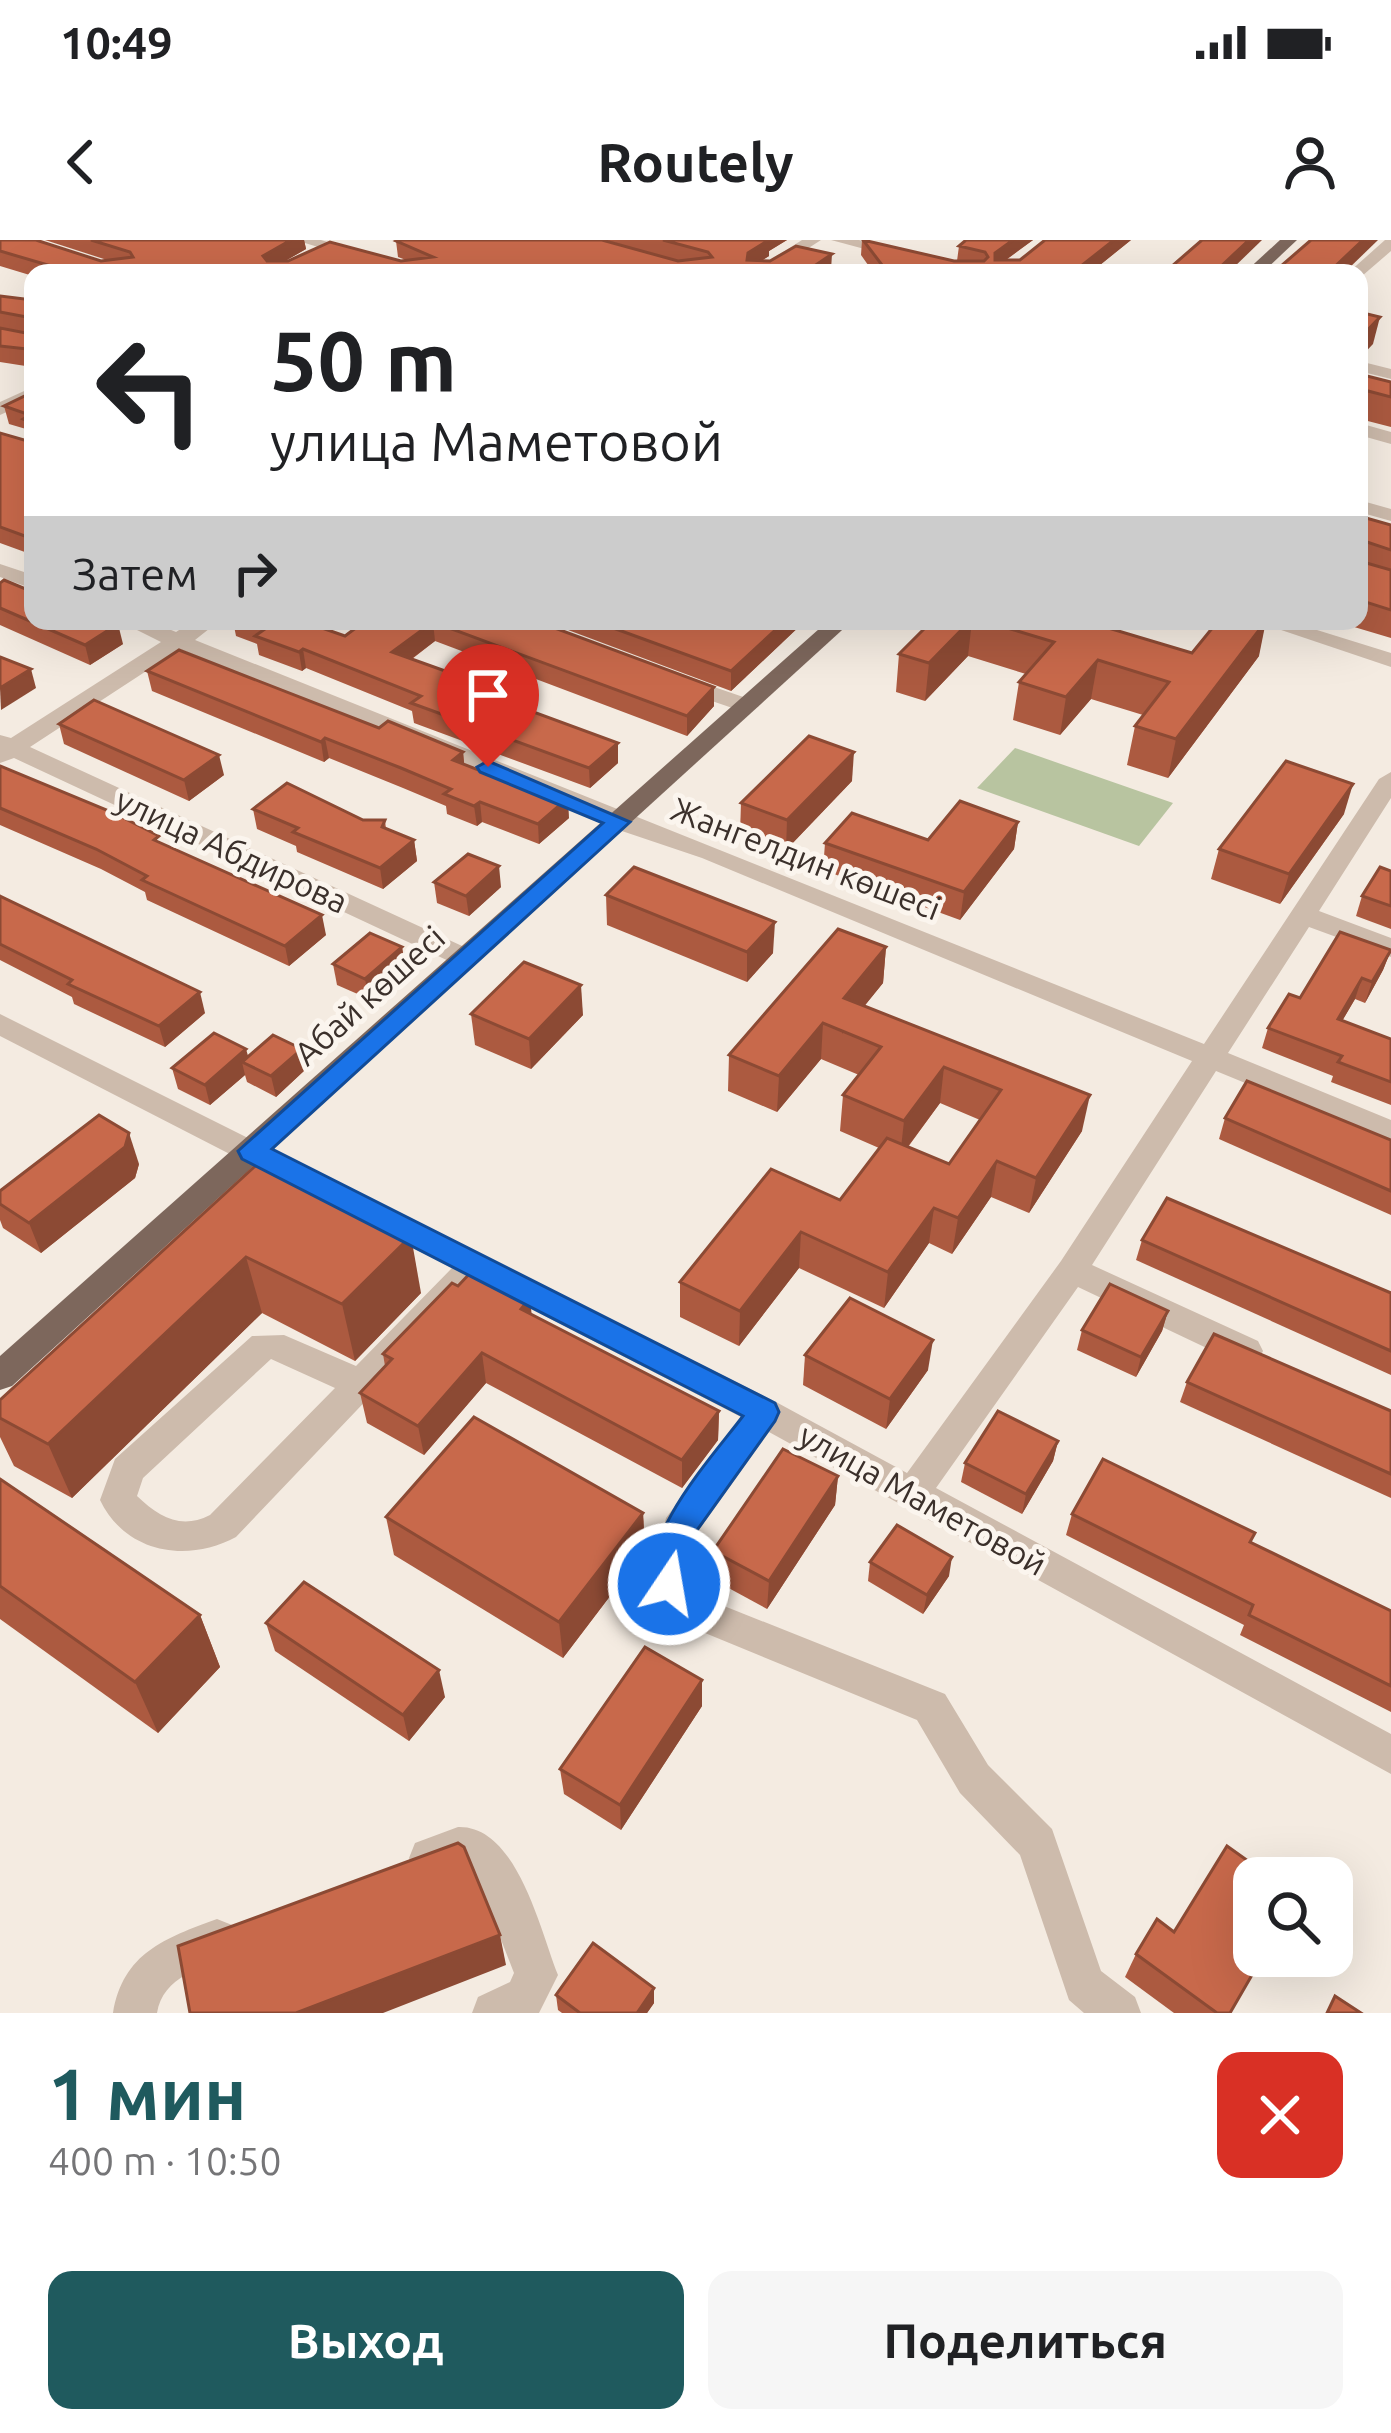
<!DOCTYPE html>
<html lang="ru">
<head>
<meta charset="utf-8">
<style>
	:root { --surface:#fff; --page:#f6f6f6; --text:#202124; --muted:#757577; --accent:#1f5a5e }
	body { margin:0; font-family:Ubuntu,sans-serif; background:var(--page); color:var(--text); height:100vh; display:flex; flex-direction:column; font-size:45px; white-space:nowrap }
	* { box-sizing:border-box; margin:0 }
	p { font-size:39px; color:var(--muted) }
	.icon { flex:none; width:66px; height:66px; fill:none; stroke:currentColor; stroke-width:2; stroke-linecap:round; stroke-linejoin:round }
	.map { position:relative; height:1773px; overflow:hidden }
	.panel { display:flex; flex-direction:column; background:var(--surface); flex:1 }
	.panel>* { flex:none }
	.guide { position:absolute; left:24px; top:24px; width:1344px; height:366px; border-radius:24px; box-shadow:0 12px 48px #0002; background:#fff; color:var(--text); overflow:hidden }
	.buttons { position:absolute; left:1233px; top:1617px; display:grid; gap:24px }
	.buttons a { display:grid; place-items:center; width:120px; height:120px; border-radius:24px; background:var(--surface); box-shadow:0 12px 48px #0002; font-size:60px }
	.pin { position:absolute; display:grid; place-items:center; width:102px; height:102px; color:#fff; margin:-123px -51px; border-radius:50% 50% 50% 0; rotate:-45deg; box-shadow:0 0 12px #0007 }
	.pin .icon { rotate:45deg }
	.me { position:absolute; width:132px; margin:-66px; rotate:12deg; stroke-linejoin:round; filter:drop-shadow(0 0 9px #0008) }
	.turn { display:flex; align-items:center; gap:42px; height:252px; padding:0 48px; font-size:54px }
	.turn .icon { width:156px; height:156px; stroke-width:2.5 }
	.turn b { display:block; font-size:84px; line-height:102px }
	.then { display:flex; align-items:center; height:114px; padding:0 48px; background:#0003; gap:24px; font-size:45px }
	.round { display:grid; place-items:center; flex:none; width:126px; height:126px; border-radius:24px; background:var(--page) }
	.head { display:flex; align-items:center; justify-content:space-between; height:204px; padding:0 48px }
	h1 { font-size:72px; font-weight:700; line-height:90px; color:var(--accent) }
	.button { display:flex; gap:24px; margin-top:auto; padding:24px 48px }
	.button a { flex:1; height:138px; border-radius:24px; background:var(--accent); color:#fff; font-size:48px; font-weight:700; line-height:138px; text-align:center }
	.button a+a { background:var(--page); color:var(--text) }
	.status { display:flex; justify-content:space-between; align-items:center; height:84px; padding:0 60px; background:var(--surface); direction:ltr }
	.status svg { height:33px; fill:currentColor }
	header { display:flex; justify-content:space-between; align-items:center; height:156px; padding:0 48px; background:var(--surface); font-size:54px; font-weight:700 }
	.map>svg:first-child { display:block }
</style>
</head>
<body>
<div class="status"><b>10:49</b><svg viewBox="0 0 49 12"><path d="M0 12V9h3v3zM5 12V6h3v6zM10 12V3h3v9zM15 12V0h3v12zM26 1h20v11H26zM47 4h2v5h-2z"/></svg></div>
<header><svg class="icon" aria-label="back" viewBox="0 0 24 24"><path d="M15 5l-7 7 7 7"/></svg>Routely<svg class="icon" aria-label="person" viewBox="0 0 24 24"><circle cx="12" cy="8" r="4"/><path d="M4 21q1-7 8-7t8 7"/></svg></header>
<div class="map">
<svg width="1391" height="1773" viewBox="0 0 1391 1773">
	<rect width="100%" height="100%" fill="#f4ebe1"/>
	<polygon fill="#b8c4a0" points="1015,508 1173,563 1139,606 977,548"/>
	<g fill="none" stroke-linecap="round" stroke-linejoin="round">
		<g fill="#cdbbac" fill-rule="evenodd">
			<polygon points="295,0 321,0 430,33 404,33"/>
			<polygon points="802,0 821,0 770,33 750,33"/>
			<polygon points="831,0 859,0 982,33 954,33"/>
			<polygon points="1385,0 1391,0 1391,11 1362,36 1348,33"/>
			<polygon points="1359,121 1391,129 1391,139 1359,131"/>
			<polygon points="33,147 33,160 0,175 0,162"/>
			<polygon points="1359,183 1391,192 1391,204 1359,195"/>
			<polygon points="1359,260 1391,269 1391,281 1359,272"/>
			<polygon points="0,324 33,335 33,349 0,337"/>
			<path d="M119 381H149L176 392 193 381H219L195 400 1204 804 1379 539 1391 532V558L1319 671 1391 698V717L1309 687 1228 813 1391 880V903L1216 831 1092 1025 1258 1101 1263 1111 1258 1121 1246 1124 1234 1121 1078 1047 936 1248 1391 1494V1534L769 1192 696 1294 689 1338 714 1362 945 1454 988 1525 1052 1589 1101 1731 1135 1757 1141 1773H1084L1069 1760 1020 1615 960 1553 917 1480 688 1386 656 1356 650 1344 666 1278 741 1177 479 1042 236 1297C188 1323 126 1314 100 1260L115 1219 252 1096 284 1095 356 1126 452 1028 0 796V774L776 1162 907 1233 1061 1021 1192 821 702 618 610 587 180 409 30 507 473 711 477 717 463 726 453 723 14 518 0 523V495L11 498 161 402ZM271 1119 335 1148 210 1275C181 1290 159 1277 137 1256L143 1238Z"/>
			<polygon points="1254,381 1288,381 1391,413 1391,427"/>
			<polygon points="679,435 755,461 759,466 747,473 671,447 671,437"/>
			<path d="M458 1587C517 1585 540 1690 558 1735L539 1773H472L478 1757 510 1742 514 1733 486 1661 466 1628 430 1639 415 1633 409 1618 415 1603Z"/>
			<path d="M217 1679 232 1685 238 1700 232 1715C202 1728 163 1736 157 1773H113C123 1713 165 1698 217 1679Z"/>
		</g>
		<g fill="#7d675c" fill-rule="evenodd">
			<polygon points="1280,0 1297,0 1262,33 1244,33"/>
			<polygon points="828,381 852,381 12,1146 0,1150 0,1116"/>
		</g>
	</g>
	<g fill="#ac5a40" fill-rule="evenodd">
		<polygon points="0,0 101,21 107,20 45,0 304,0 306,9 285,21 406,20 398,17 396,1 680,21 605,0 787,0 769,11 769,16 761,21 831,30 827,33 33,33 33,36 0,26"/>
		<polygon points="862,0 957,21 959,6 966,0 1033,0 1006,20 1020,20 1131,0 1090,33 871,33 873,32 861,15"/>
		<polygon points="0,56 33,60 32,127 0,122"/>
		<polygon points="1359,134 1391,142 1391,187 1360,179 1359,180"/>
		<polygon points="33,152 33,315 0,303 0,193 31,202 31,198 28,196 26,189 9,184 4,166"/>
		<polygon points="1359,276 1391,285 1391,398 1334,381 1359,381"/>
		<polygon points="0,343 123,404 90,425 0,385"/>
		<polygon points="233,381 302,381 345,396 365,381 536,381 714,466 687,496 435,401 412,419 490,447 491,457 618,523 590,548 414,483 412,471 306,428 302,431 259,415 257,404 236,396"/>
		<polygon points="544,381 805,381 731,451"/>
		<polygon points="932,381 1085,381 1192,413 1259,416 1168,538 1127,525 1135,486 1143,475 1091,459 1060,495 1013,480 1019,442 1026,434 968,416 925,461 896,452 899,414"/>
		<polygon points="147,431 379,488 463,512 464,524 569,578 539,604 482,582 477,586 447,574 446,566 403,548 329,518 324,522 152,451"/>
		<polygon points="59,484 224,535 189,561 64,504"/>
		<polygon points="0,526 161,603 326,695 289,726 147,660 145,652 101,629 0,585"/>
		<polygon points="852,541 786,610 740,593 741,563"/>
		<polygon points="253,569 363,580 385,580 386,589 414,600 417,621 383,649 297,612 296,606 257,589"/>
		<polygon points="1344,574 1280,664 1211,639 1219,609"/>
		<polygon points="1018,582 1014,609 960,680 823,630 825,603 928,600"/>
		<polygon points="1391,631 1391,689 1356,676 1362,656"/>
		<polygon points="434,642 501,647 469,676 437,663"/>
		<polygon points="606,655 773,713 747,742 607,685"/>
		<polygon points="0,656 205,773 165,807 74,764 72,757 0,720"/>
		<polygon points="402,707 405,727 369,759 337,745 333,724"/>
		<path d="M886 707 883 743 864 766 1082 891 1029 973 991 957 952 1014 929 1003 884 1068 799 1028 739 1106 680 1077V1042L840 960 879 908 840 891 843 855 859 835 821 819 777 872 728 851 729 815ZM940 863 980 880 949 924 908 907Z"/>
		<polygon points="1391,710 1383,730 1365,763 1355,759 1342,781 1391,799 1391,865 1331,842 1333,836 1262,808 1268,788 1300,758"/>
		<polygon points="471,774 583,775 531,829 475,805"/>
		<polygon points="248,816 306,829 276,857 247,842 245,835 210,865 178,849 172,828"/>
		<polygon points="1225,878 1391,900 1391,975 1219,899"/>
		<polygon points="264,918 421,1053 355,1121 262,1073 72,1258 14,1226 0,1197 0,1160"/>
		<polygon points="139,924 135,938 41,1013 3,988 0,980 0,951"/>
		<polygon points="1142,1000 1391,1053 1391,1135 1136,1020"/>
		<polygon points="1168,1071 1162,1091 1136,1137 1077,1110 1082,1090"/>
		<polygon points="532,1075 719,1171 718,1200 682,1248 486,1143 424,1215 367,1183 360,1153 385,1126 383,1114"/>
		<polygon points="805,1115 928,1130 886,1189 803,1145"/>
		<polygon points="1187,1142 1391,1171 1391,1258 1180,1162"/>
		<polygon points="1058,1201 1053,1221 1022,1274 961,1242 965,1223"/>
		<polygon points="838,1236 835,1265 767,1369 712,1339 713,1311"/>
		<polygon points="0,1239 200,1375 220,1427 158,1493 0,1379"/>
		<polygon points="643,1273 645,1310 563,1418 394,1315 386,1277"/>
		<polygon points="1072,1274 1251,1303 1391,1371 1391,1472 1240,1395 1244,1385 1066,1295"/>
		<polygon points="870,1322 949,1336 923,1374 868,1341"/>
		<polygon points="266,1383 445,1457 409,1501 275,1411"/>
		<polygon points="702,1440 702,1466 621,1590 564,1554 560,1529"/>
		<polygon points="1136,1714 1230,1773 1174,1773 1125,1737"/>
		<polygon points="556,1755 654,1763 647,1773 562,1773 558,1770"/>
	</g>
	<g fill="#8c4a34">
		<polygon points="290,0 304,0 306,9 266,32 263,16"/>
		<polygon points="765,0 787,0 769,11 769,16 748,29 748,13"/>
		<polygon points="1013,0 1033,0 993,29 995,13"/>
		<polygon points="1114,0 1131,0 1090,33 1076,33 1076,30"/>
		<polygon points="1249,0 1262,0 1228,33 1217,33 1217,30"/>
		<polygon points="1363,0 1378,0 1344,33 1328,33"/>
		<polygon points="832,14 831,30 827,33 804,33"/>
		<polygon points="1380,77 1373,104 1359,119 1359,99"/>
		<polygon points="33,105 33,126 32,127 27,109"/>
		<polygon points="1368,151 1360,179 1359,180 1359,168 1362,157"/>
		<polygon points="785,381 805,381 731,451 731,431"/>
		<polygon points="970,381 972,381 968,416 925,461 929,423"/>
		<polygon points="1266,381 1259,416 1168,538 1176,499"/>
		<polygon points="433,382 435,401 395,431 392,412"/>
		<polygon points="118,384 123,404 90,425 85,405"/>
		<polygon points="303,409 306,428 302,431 299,412"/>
		<polygon points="1098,420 1091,459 1060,495 1066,457"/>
		<polygon points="31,429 36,448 1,470 0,448"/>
		<polygon points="714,447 714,466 687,496 687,476"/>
		<polygon points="325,498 329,518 324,522 321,502"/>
		<polygon points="618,503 618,523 590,548 589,528"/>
		<polygon points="463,512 465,532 453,520"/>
		<polygon points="854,512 852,541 786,610 787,580"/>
		<polygon points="219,515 224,535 189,561 184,540"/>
		<polygon points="1353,544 1344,574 1280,664 1289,634"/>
		<polygon points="568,558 569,578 539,604 538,584"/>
		<polygon points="480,562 482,582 477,586 474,566"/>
		<polygon points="1018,582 1014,609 960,680 964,652"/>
		<polygon points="414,600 417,621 383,649 380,628"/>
		<polygon points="499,626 501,647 469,676 466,656"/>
		<polygon points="322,675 326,695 289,726 285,706"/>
		<polygon points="775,682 773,713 747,742 747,712"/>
		<polygon points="402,707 405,727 369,759 365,739"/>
		<polygon points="886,707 883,743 842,794 844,758"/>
		<polygon points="1391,710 1383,730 1365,763 1372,742"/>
		<polygon points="1362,738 1355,759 1331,800 1338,779"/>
		<polygon points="581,745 583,775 531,829 529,799"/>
		<polygon points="200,752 205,773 165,807 159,786"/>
		<polygon points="823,783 821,819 777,872 779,836"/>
		<polygon points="246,809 251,826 242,822 245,835 210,865 205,845"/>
		<polygon points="302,809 306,829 276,857 271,836"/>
		<polygon points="944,827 940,863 900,917 904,881"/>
		<polygon points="1090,855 1082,891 1029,973 1036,938"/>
		<polygon points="129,893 139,924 135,938 41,1013 29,983"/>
		<polygon points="997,921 991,957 952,1014 958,978"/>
		<polygon points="934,968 929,1003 884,1068 888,1032"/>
		<polygon points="801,992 799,1028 739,1106 740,1071"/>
		<polygon points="411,996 421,1053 355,1121 342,1064"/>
		<polygon points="246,1017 262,1073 72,1258 48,1204"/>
		<polygon points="530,1058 533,1088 521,1069"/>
		<polygon points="1168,1071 1162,1091 1136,1137 1141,1117"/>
		<polygon points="933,1100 928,1130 886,1189 890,1159"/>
		<polygon points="482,1113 486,1143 424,1215 418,1186"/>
		<polygon points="719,1171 718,1200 682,1248 682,1220"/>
		<polygon points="1058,1201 1053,1221 1022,1274 1026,1254"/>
		<polygon points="838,1236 835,1265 767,1369 769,1341"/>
		<polygon points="643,1273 645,1310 563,1418 559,1382"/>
		<polygon points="952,1317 949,1336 923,1374 927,1355"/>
		<polygon points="200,1375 220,1427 158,1493 135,1442"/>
		<polygon points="439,1430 445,1457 409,1501 403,1475"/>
		<polygon points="702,1440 702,1466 621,1590 620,1565"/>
		<polygon points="500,1695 506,1725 383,1773 296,1773"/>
		<polygon points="654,1748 654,1763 647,1773 637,1773"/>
	</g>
	<g fill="#c8694b" stroke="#8c4a34" stroke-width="3">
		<polygon points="0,0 36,0 101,21 133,17 130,12 91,0 291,0 263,16 267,21 288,21 330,2 401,21 433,17 396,1 398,0 602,0 678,21 712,17 708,12 663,0 769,0 748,13 747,20 770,21 796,6 832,14 804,33 75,33 0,11"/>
		<polygon points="863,0 954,21 984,21 988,17 985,12 959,6 966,0 1013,0 995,13 995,20 1020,20 1045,0 1114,0 1076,30 1066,29 1061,33 871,33 882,25"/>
		<polygon points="1202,0 1249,0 1217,30 1211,29 1206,33 1164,33"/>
		<polygon points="1311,0 1363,0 1328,33 1273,33"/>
		<polygon points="0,56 33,60 33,105 27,109 0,106 0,88 31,94 32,78 0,72"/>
		<polygon points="1359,72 1380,77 1359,99"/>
		<polygon points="1359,134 1391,142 1391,157 1368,151 1362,157 1359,156"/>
		<polygon points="33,152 33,299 0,287 0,193 31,202 32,183 23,179 30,175 4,166"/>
		<polygon points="1359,276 1391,285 1391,310 1367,302 1362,307 1363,322 1391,330 1391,370 1359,360"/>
		<polygon points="4,340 33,352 33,381 110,381 118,384 85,405 0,368 0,343"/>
		<polygon points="242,381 302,381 345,396 365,381 536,381 714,447 687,476 433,382 392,412 490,447 482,453 618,503 589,528 411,463 421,456 303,409 299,412 255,396 265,389"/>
		<polygon points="594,381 785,381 731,431"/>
		<polygon points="932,381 970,381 929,423 899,414"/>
		<polygon points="984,381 1085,381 1192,413 1218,381 1266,381 1176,499 1135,486 1169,442 1098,420 1066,457 1019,442 1054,402"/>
		<polygon points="179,410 379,488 388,481 463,512 453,520 532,551 538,546 568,558 538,584 480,562 474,566 444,554 451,549 401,528 325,498 321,502 147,431"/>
		<polygon points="0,417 31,429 0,448"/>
		<polygon points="94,460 219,515 184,540 59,484"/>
		<polygon points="809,496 854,512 787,580 741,563"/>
		<polygon points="1286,521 1353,544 1289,634 1219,609"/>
		<polygon points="0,526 114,573 159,596 154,600 322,675 285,706 142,640 147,636 96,609 0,568"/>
		<polygon points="287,543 363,580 385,580 382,587 414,600 380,628 293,592 298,588 253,569"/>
		<polygon points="960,561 1018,582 964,652 825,603 852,573 928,600"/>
		<polygon points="468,614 499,626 466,656 434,642"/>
		<polygon points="634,627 775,682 747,712 606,655"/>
		<polygon points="1380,627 1391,631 1391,666 1362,656"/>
		<polygon points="0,656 200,752 159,786 68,744 72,740 0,704"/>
		<polygon points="838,689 886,707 844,758 1090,855 1036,938 997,921 958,978 934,968 888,1032 801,992 740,1071 680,1042 771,929 840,960 887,898 949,924 1001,850 944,827 904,881 843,855 881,807 823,783 779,836 729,815"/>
		<polygon points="1340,692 1391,710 1372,742 1362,738 1338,779 1391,799 1391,842 1338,822 1342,816 1268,788 1289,754 1300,758"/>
		<polygon points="370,693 402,707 365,739 333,724"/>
		<polygon points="524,722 581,745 529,799 471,774"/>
		<polygon points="214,793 246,809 205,845 172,828"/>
		<polygon points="273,795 302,809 271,836 242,822"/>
		<polygon points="1247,841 1391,900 1391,951 1225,878"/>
		<polygon points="99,875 129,893 125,907 29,983 0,964 0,951"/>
		<polygon points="264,918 411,996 342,1064 246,1017 48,1204 0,1178 0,1160"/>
		<polygon points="1167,958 1391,1053 1391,1111 1142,1000"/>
		<polygon points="474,1029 530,1058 521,1069 719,1171 682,1220 482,1113 418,1186 360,1153 392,1119 383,1114 452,1043 458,1046"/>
		<polygon points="1110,1044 1168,1071 1141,1117 1082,1090"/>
		<polygon points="850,1058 933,1100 890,1159 805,1115"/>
		<polygon points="1214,1094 1391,1171 1391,1234 1187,1142"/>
		<polygon points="998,1171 1058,1201 1026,1254 965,1223"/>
		<polygon points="474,1177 643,1273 559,1382 386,1277"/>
		<polygon points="783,1209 838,1236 769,1341 713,1311"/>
		<polygon points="1103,1219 1255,1293 1250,1302 1391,1371 1391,1446 1249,1375 1253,1365 1072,1274"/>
		<polygon points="0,1239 200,1375 135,1442 0,1346"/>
		<polygon points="897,1285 952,1317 927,1355 870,1322"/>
		<polygon points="304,1342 439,1430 403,1475 266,1383"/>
		<polygon points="645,1407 702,1440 620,1565 560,1529"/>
		<polygon points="458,1603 464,1607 500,1695 296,1773 190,1773 178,1706"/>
		<polygon points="1227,1606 1272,1638 1254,1638 1254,1716 1263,1716 1230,1773 1217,1773 1136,1714 1157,1679 1174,1692"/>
		<polygon points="593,1703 654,1748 637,1773 580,1773 556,1755"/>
		<polygon points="1335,1756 1361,1773 1327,1773"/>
	</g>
	<path fill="#1a73e8" stroke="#114b97" stroke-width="3" d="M488 521 630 582 272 909 775 1163 779 1172 775 1181 695 1293 681 1354 669 1359 657 1354C633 1302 713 1216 743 1176L242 919 238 911 603 583 480 532 477 527Z"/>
	<g text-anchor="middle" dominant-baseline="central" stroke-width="10" stroke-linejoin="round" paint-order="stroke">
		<g font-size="33" fill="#3b302b" stroke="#fbf5ee">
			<text transform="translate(232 610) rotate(25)">улица Абдирова</text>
			<text transform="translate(806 618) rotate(21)">Жангелдин көшесі</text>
			<text transform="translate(369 755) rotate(-42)">Абай көшесі</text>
			<text transform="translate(923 1259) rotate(29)">улица Маметовой</text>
		</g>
	</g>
</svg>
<div class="buttons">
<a><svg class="icon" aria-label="search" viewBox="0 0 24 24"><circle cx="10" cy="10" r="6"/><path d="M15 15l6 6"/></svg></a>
</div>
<div class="pin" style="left:488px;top:527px;background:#d93025"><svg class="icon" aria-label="arrive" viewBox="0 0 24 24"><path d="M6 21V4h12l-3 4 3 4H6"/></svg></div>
<svg class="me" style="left:669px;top:1344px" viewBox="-20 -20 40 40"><circle r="17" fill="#1a73e8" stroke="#fff" stroke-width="3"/><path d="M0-11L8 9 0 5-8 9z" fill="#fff"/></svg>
<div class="guide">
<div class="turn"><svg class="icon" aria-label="left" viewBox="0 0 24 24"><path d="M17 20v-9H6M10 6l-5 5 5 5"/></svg><div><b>50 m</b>улица Маметовой</div></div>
<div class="then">Затем<svg class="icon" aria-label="right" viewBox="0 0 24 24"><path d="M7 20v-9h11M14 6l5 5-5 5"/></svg></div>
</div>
</div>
<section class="panel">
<div class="head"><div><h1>1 мин</h1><p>400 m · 10:50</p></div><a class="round" style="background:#d93025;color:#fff"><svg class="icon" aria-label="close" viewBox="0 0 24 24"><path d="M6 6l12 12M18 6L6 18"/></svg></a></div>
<div class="button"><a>Выход</a><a>Поделиться</a></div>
</section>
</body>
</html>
